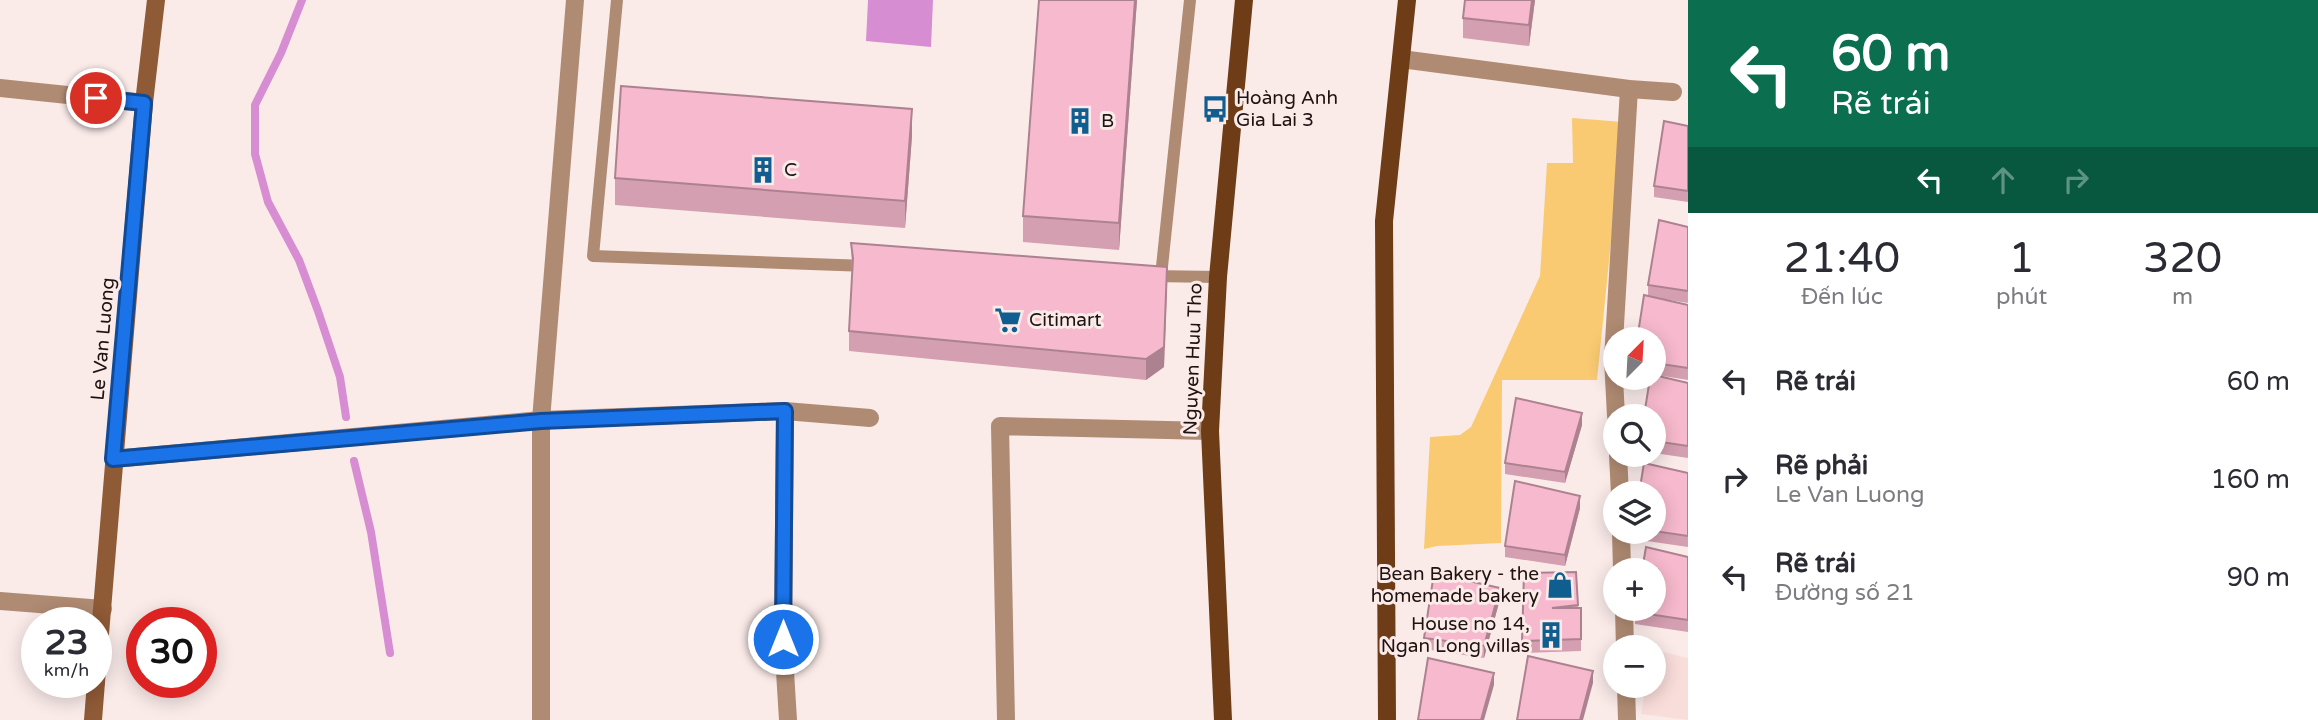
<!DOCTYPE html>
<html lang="vi">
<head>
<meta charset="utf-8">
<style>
	:root { --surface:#fff; --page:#f7f7f7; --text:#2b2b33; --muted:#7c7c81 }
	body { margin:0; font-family:"Varela Round",sans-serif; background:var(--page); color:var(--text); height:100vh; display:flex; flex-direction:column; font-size:26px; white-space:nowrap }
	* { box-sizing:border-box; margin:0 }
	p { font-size:23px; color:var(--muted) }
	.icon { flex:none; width:38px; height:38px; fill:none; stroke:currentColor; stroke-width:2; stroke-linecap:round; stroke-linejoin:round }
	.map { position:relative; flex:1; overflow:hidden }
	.drawer { display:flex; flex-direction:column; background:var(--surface); width:630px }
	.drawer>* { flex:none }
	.hud { background:#0b6e4f; color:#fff; overflow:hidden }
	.needle { width:46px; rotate:24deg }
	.fabs { position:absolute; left:1603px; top:327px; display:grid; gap:14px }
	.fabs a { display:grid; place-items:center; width:63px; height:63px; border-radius:50%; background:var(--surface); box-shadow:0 4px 18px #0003; font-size:35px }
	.speed { position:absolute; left:21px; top:607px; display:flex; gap:14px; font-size:35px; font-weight:700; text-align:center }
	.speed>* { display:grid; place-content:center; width:91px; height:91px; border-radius:50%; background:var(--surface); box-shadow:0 4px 18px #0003; line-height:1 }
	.speed small { font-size:18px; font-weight:400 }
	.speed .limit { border:10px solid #d22; background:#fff; color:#111 }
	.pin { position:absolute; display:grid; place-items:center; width:60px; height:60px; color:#fff; margin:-30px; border:4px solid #fff; border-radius:50%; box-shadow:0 2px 7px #0007 }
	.me { position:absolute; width:77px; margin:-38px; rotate:0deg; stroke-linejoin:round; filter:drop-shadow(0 0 5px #0008) }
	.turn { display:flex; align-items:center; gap:24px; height:147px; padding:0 28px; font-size:32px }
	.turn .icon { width:91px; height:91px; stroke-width:2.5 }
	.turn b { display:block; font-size:49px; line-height:60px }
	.lanes { display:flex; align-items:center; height:66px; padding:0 28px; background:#0003; justify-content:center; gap:35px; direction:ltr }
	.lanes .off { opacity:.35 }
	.eta { display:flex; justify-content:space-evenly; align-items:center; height:119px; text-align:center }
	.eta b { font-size:42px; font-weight:600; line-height:49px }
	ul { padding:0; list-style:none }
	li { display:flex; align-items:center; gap:21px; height:98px; padding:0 28px }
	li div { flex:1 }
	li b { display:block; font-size:26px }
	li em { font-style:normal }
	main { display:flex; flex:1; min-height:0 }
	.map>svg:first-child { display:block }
</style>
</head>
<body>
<main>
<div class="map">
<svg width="1688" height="720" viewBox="0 0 1688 720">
	<rect width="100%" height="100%" fill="#faebe9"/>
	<polygon fill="#f9ddda" points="1654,650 1688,658 1688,720 1641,714 1646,686 1654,686"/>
	<polygon fill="#f9ca71" points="1572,118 1623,122 1597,380 1502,380 1501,543 1437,546 1424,549 1430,437 1460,435 1471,427 1540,276 1547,163 1573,163"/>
	<polygon fill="#d78dd2" points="868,0 933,0 931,47 866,41"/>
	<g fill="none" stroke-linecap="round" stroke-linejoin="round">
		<g stroke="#d78dd2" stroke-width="8">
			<polyline points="302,0 281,53 255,105 255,154 268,202 299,260 318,311 340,377 346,417"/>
			<polyline points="354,461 371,532 390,653"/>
		</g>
		<g stroke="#b08b73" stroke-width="12">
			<polyline points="617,0 593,256 867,266"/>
			<polyline points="1151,276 1218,277"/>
			<polyline points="1161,276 1190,0"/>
		</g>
		<g stroke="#b08b73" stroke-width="18">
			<polyline points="1401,59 1629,89 1673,92"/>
			<polyline points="0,88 144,103"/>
			<polyline points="785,411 783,639 788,720"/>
			<polyline points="1616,416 1613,359 1629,89"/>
			<polyline points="1618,455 1620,494"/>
			<polyline points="113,459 541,420 785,411 870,418"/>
			<polyline points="1621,532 1622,570"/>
			<polyline points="0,601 103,609"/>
			<polyline points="1624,609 1625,648"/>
			<polyline points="1626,686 1627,720"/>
			<polyline points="541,720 541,420 575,0"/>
			<polyline points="1006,720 1000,426 1210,431"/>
		</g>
		<g stroke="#8f5a36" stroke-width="18">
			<polyline points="96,682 144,103 156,0"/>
			<polyline points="93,720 96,682"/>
		</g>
		<g stroke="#6e3c16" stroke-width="18">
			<polyline points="1223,720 1210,431 1218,277 1244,0"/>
			<polyline points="1387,720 1384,221 1407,0"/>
		</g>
	</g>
	<g fill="#d49fb0">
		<polygon points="1039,0 1137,0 1119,250 1023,242 1023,216"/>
		<polygon points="1465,0 1535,0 1529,46 1463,38 1463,18"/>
		<polygon points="1688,126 1688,202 1654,197 1654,186"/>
		<polygon points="912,136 905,228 615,205 615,178"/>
		<polygon points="1688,227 1688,303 1656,298 1688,305 1688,380 1657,375 1688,383 1688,458 1654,453 1654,340 1648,296 1648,285"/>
		<polygon points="851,243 1167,288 1164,367 1146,380 849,351 849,331 852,273"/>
		<polygon points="1582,425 1565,483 1505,474 1505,463"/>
		<polygon points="1688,473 1688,547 1633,539 1633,532 1654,532 1654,494"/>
		<polygon points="1580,508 1565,566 1505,557 1505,546"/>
		<polygon points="1688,557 1688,632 1635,624 1635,612"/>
		<polygon points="1576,572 1578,608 1581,608 1581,651 1522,653 1524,573"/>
		<polygon points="1500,599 1484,658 1424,649 1424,638"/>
	</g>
	<g fill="#ad8290">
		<polygon points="1135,0 1137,0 1119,250 1119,223"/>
		<polygon points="1532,0 1535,0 1529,46 1529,25"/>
		<polygon points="912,109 912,136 905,228 905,201"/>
		<polygon points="1167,267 1164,367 1146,380 1146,359"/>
		<polygon points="1582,413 1582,425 1565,483 1565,472"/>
		<polygon points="1580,496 1580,508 1565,566 1565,555"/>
		<polygon points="1500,588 1500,599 1484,658 1484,646"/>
		<polygon points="1593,671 1593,683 1583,720 1580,720"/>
		<polygon points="1494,673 1494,685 1484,720 1481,720"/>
	</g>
	<g fill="#f7b9cd" stroke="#ad8290" stroke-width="2">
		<polygon points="1039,0 1135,0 1119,223 1023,216"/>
		<polygon points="1465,0 1532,0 1529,25 1463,18"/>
		<polygon points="621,86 912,109 905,201 615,178"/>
		<polygon points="1664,121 1688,126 1688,191 1654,186"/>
		<polygon points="1659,220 1688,227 1688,291 1648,285"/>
		<polygon points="851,243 1167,267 1164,347 1146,359 849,331 853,258"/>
		<polygon points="1644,295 1688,305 1688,368 1654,363 1654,340 1637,340"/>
		<polygon points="1654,375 1688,383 1688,446 1654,441 1654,416 1644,416 1650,378 1654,378"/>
		<polygon points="1516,398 1582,413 1565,472 1505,463"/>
		<polygon points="1644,463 1688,473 1688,536 1654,531 1654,494 1639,494"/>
		<polygon points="1515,481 1580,496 1565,555 1505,546"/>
		<polygon points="1646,547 1688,557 1688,620 1635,612 1636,609 1654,609 1654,570 1642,570"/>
		<polygon points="1576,572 1578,605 1552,608 1581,608 1581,639 1522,641 1524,573"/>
		<polygon points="1434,573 1500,588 1484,646 1424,638"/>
		<polygon points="1528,656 1593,671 1580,720 1517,720"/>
		<polygon points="1428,658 1494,673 1481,720 1418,720"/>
	</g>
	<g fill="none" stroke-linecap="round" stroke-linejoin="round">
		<defs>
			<polyline id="route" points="96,98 144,103 113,459 541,421 785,411 783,639"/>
		</defs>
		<use href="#route" stroke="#114b97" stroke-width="18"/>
		<use href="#route" stroke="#1a73e8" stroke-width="12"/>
	</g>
	<defs>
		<symbol id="bus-bare" viewBox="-9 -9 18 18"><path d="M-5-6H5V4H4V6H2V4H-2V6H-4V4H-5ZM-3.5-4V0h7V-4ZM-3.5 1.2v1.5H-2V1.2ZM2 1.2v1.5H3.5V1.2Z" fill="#105d90" stroke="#faebe9" stroke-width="2.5" paint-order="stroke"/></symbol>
		<symbol id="building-bare" viewBox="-9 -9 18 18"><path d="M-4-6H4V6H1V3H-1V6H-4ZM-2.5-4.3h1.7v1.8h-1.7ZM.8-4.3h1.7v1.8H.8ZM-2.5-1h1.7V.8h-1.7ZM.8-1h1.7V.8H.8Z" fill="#105d90" stroke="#faebe9" stroke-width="2.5" paint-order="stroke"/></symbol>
		<symbol id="supermarket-bare" viewBox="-9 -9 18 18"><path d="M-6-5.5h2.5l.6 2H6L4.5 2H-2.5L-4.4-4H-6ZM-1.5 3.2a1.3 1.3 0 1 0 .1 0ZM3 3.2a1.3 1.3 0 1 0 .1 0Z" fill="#105d90" stroke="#faebe9" stroke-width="2.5" paint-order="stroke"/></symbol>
		<symbol id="shop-bare" viewBox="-9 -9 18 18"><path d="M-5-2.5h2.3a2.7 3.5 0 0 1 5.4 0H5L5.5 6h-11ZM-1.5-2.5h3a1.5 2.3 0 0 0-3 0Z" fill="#105d90" stroke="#faebe9" stroke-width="2.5" paint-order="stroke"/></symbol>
	</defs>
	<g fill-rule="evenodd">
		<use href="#bus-bare" x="1196" y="90" width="38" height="38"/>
		<use href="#building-bare" x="1061" y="102" width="38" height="38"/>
		<use href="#building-bare" x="744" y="151" width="38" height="38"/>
		<use href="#supermarket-bare" x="989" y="301" width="38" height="38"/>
		<use href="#shop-bare" x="1541" y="566" width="38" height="38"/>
		<use href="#building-bare" x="1532" y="616" width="38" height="38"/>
	</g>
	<g text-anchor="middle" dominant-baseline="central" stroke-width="6" stroke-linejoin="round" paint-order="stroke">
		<g font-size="19" fill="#1f1211" stroke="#faebe9" text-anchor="start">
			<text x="1236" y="98">Hoàng Anh<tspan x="1236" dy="22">Gia Lai 3</tspan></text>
			<text x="1101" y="121">B</text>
			<text x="784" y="170">C</text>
			<text x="1029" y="320">Citimart</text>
			<text x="1539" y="574" text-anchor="end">Bean Bakery - the<tspan x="1539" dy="22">homemade bakery</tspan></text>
			<text x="1530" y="624" text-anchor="end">House no 14,<tspan x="1530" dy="22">Ngan Long villas</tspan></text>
		</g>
		<g font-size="19" fill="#1f1211" stroke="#faebe9">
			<text transform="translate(103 339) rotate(-85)">Le Van Luong</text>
			<text transform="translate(1193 359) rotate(-88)">Nguyen Huu Tho</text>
		</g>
	</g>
</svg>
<div class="fabs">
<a><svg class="needle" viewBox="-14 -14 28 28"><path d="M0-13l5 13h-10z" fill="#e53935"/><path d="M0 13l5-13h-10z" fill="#7c7c81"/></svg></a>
<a><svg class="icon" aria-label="search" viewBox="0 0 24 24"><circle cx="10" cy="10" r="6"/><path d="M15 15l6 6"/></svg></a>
<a><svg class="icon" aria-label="layers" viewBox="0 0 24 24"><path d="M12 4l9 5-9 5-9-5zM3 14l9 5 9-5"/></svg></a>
<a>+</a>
<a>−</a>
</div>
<div class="speed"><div>23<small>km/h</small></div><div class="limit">30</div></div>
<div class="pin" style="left:96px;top:98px;background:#d93025"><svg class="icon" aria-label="arrive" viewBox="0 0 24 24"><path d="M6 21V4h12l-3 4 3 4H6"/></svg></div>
<svg class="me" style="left:783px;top:639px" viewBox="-20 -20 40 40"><circle r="17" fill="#1a73e8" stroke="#fff" stroke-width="3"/><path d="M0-11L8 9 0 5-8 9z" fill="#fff"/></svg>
</div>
<section class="drawer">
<div class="hud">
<div class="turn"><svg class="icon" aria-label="left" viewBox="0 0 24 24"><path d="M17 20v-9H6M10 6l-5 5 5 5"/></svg><div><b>60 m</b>Rẽ trái</div></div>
<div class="lanes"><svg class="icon" aria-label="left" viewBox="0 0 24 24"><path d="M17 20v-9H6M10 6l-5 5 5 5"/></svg><svg class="icon off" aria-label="ahead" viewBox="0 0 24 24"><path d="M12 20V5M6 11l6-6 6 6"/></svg><svg class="icon off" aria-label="right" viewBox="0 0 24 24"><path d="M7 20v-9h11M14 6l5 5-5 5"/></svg></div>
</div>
<div class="eta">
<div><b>21:40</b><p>Đến lúc</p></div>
<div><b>1</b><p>phút</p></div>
<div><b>320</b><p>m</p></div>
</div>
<ul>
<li><svg class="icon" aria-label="left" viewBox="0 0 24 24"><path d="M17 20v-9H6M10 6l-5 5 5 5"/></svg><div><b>Rẽ trái</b></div><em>60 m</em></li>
<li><svg class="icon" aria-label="right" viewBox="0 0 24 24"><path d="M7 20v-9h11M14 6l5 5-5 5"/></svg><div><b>Rẽ phải</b><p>Le Van Luong</p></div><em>160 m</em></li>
<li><svg class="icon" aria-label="left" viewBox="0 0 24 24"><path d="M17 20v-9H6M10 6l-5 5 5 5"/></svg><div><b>Rẽ trái</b><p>Đường số 21</p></div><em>90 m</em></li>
</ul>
</section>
</main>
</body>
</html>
